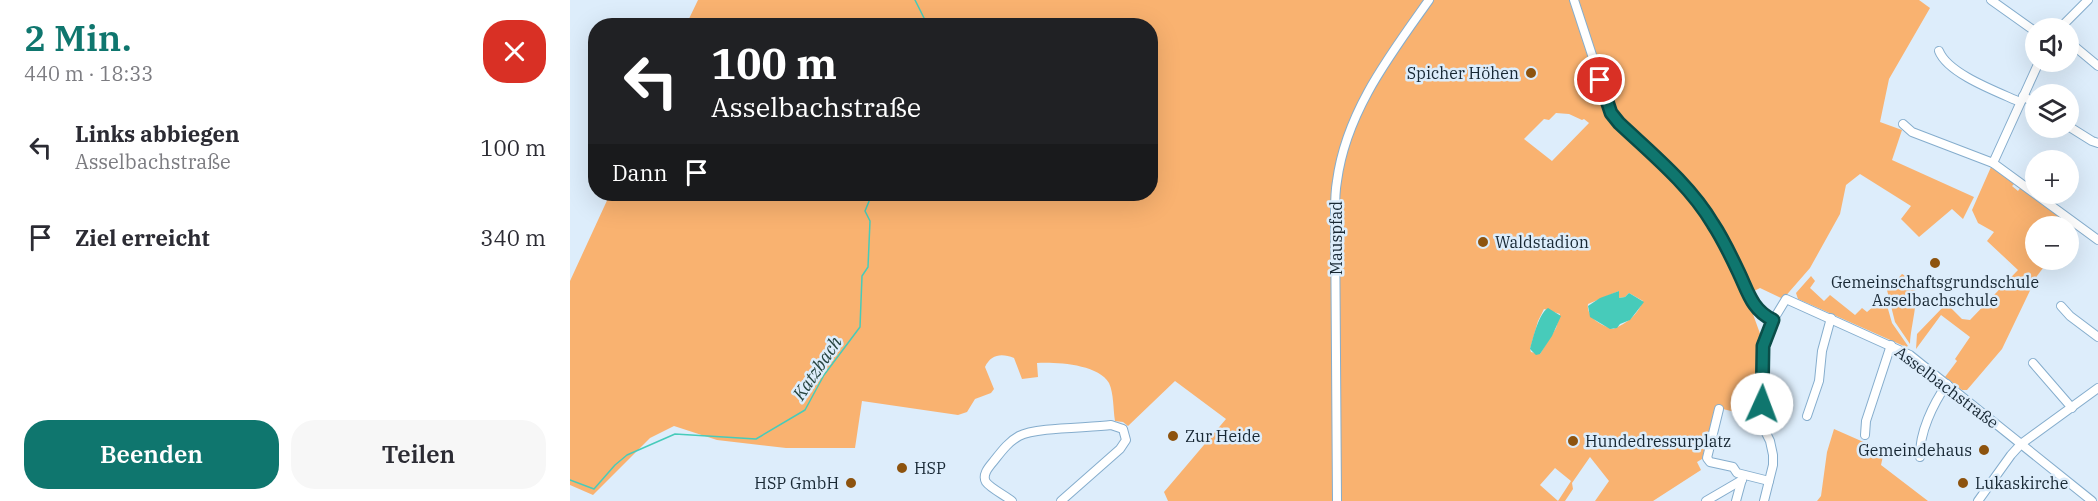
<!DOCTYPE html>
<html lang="de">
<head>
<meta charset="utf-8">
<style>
	:root { --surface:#fff; --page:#f7f7f7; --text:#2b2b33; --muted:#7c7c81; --accent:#0f766e }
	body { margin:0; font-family:"IBM Plex Serif",serif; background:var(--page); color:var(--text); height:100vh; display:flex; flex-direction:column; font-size:22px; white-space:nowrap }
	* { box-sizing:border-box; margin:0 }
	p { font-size:20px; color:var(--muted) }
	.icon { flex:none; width:33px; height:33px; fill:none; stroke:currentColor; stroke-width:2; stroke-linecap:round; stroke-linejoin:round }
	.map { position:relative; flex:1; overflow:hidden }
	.side { display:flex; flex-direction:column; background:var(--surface); width:570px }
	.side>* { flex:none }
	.guide { position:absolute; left:18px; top:18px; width:570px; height:183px; border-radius:24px; box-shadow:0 6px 24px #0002; background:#202124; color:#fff; overflow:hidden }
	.fabs { position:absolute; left:1455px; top:18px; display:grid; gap:12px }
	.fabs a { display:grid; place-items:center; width:54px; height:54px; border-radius:50%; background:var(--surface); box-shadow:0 6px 24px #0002; font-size:30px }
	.pin { position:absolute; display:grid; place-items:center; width:51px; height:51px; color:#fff; margin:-26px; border:3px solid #fff; border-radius:50%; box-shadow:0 2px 6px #0007 }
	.me { position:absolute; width:66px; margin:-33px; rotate:2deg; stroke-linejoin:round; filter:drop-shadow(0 0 4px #0008) }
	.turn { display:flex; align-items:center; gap:21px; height:126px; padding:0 24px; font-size:27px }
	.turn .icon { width:78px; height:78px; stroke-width:2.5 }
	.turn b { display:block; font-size:42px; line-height:51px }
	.then { display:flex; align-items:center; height:57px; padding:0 24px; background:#0003; gap:12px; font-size:22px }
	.round { display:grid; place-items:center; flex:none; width:63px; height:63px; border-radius:24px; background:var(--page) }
	.headline { display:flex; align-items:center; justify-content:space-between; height:102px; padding:0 24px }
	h1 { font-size:36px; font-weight:600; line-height:45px; color:var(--accent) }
	.button { display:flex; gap:12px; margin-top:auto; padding:12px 24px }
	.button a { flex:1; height:69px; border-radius:24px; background:var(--accent); color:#fff; font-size:24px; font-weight:600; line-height:69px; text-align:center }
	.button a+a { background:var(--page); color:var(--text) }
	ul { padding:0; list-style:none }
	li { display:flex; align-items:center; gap:18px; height:90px; padding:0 24px }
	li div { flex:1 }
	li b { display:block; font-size:22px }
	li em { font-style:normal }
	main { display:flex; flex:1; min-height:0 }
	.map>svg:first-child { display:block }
</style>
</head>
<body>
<main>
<section class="side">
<div class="headline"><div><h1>2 Min.</h1><p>440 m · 18:33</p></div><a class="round" style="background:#d93025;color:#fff"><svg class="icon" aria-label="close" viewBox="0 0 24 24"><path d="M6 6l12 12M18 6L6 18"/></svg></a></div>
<ul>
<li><svg class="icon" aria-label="left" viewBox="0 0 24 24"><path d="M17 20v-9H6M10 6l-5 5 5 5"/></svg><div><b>Links abbiegen</b><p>Asselbachstraße</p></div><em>100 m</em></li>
<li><svg class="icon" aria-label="arrive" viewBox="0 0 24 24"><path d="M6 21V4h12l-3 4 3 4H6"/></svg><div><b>Ziel erreicht</b></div><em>340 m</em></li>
</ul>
<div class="button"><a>Beenden</a><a>Teilen</a></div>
</section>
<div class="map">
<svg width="1528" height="501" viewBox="0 0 1528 501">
	<rect width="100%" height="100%" fill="#ddedfb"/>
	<g fill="#f9b270" fill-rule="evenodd">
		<path d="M128 0H1349L1360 8 1319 79 1310 122 1332 130 1322 160 1404 197 1393 219 1382 209 1349 237 1331 219 1341 206 1290 174 1276 185 1270 214 1240 268 1213 299 1190 288 1176 295 1192 339 1189 418 1145 407 1132 459 1127 462 1131 470 1083 501H1025L1039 481 1020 457 1002 483 1003 489 995 501H598L594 492 656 419 605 381 558 426 553 422 545 421C543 409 544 394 539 383 528 364 486 362 467 363L468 377 452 379 444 358C432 353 421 354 415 367L424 389 421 393 405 399 397 412 388 415 292 401 285 448H216L147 440 104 426 80 438 23 495 0 485V281L40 194H580V26L116 25ZM986 113 999 114 1012 120 1014 119 1019 123 982 161 954 139 974 119 979 120ZM1049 291V298L1055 297 1059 293 1073 301C1067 316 1057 323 1043 329 1031 326 1016 317 1018 304ZM974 309 990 314 986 328 970 354 961 352 960 349 968 321ZM985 468 1001 481 988 501 970 485Z"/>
		<polygon points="1421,167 1445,183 1442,186 1448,191 1451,187 1505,226 1505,230 1499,237 1498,226 1466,226 1466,260 1479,260 1467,276 1432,349 1397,390 1392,390 1375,377 1387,361 1385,359 1400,337 1371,315 1346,349 1347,334 1375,305 1377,307 1379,306 1392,319 1400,320 1448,270 1417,241 1424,232 1408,223 1402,210"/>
		<path d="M1332 274 1343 280C1350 301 1341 322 1340 344L1325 322 1315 282 1316 280 1322 285Z"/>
		<polygon points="1241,276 1245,281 1240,288 1254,301 1260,295 1285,315 1292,308 1297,312 1311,300 1316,302 1322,323 1338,346 1336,347 1228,299 1226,293"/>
		<polygon points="1264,429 1298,444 1313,456 1311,465 1358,501 1247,501 1251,496 1257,452"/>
	</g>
	<g fill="#47cbba">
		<polygon points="1049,291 1049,298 1055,297 1059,293 1074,302 1060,320 1050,324 1047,328 1040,329 1020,317 1018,306 1030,298"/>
		<path d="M978 308 991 316 982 336 970 354 966 355 960 349C963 338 969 313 978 308Z"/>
	</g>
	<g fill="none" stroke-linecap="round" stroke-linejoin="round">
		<g stroke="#47cbba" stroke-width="1.5">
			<polyline points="345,0 358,26"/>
			<polyline points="0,480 24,489 45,465 57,455 105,434 186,439 235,410 254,375 290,327 292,276 298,267 300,221 295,211 302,194"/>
		</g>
		<defs>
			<g id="minor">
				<path d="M1004 0 1041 113 1049 123C1082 154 1120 185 1143 224 1153 239 1161 256 1169 273 1178 292 1182 310 1203 320"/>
				<polyline points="1421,0 1466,32"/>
				<polyline points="1490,28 1518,0"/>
				<polyline points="1498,41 1528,66"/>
				<path d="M1369 51C1378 74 1428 92 1450 102"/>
				<polyline points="1453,96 1466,104"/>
				<polyline points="1333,124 1342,132 1423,163 1528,240"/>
				<polyline points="1498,126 1522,141 1528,143"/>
				<polyline points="1423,163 1469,62"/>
				<polyline points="1491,306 1500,316 1528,337"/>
				<polyline points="1463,363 1502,408"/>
				<polyline points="1149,409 1137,458 1140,462 1163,467 1167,473 1199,481"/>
				<polyline points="1237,416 1249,381 1252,351 1261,318"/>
				<polyline points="1295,435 1296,421 1321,345"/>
				<path d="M1350 457C1349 433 1363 404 1377 384"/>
				<path d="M442 501C436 496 420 488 416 482 412 475 418 468 423 462 431 452 438 442 449 436 466 427 520 428 541 425L553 429 556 440 550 449 491 501"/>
				<path d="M767 501 765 214C765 203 765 192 767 181 776 112 820 55 859 0"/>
				<polyline points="1136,501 1172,480"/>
				<polyline points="1166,501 1172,479"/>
				<polyline points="1194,501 1203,465 1203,455 1200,441 1191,423 1193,346 1199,327 1216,299 1340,355 1522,501"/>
				<polyline points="1408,501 1441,455 1451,444 1528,388"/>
			</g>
		</defs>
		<use href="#minor" stroke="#85adcd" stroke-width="10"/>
		<use href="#minor" stroke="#fff" stroke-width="8"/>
	</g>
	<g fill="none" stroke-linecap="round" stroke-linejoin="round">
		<defs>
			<path id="route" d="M1030 80 1041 113 1049 123C1082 154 1120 185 1143 224 1153 239 1161 256 1169 273 1178 292 1182 310 1203 320L1193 346 1192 404"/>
		</defs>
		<use href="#route" stroke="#0a4d48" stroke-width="15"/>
		<use href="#route" stroke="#0f766e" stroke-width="10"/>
	</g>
	<g fill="#8d530e" stroke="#ddedfb" stroke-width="2">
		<circle cx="961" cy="73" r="6"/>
		<circle cx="913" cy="242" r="6"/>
		<circle cx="1365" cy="263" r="6"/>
		<circle cx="603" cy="436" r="6"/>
		<circle cx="1003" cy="441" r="6"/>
		<circle cx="1414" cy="450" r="6"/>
		<circle cx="332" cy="468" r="6"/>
		<circle cx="281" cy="483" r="6"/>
		<circle cx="1393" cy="483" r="6"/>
	</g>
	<g text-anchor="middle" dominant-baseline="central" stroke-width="5" stroke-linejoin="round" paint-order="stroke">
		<g font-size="16" fill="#182834" stroke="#ddedfb" text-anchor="start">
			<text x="949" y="73" text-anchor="end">Spicher Höhen</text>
			<text x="925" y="242">Waldstadion</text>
			<text x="1365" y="282" text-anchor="middle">Gemeinschaftsgrundschule<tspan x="1365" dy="18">Asselbachschule</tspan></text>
			<text x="615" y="436">Zur Heide</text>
			<text x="1015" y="441">Hundedressurplatz</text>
			<text x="1402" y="450" text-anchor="end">Gemeindehaus</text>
			<text x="344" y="468">HSP</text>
			<text x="269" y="483" text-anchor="end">HSP GmbH</text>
			<text x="1405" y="483">Lukaskirche</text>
		</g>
		<g font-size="16" fill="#182834" stroke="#ddedfb">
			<text transform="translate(766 238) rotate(-90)">Mauspfad</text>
			<text transform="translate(1377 387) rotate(37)">Asselbachstraße</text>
		</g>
		<g font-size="18" font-style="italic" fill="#26433e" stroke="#ddedfb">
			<text transform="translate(247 368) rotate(-56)">Katzbach</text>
		</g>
	</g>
</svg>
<div class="fabs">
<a><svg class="icon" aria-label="sound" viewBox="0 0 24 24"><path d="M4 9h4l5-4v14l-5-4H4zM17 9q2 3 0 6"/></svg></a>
<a><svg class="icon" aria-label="layers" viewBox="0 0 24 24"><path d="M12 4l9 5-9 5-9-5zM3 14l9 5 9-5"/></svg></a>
<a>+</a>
<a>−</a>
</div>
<div class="pin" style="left:1030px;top:80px;background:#d93025"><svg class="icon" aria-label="arrive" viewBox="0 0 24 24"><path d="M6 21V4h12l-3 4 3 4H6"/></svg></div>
<svg class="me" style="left:1192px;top:404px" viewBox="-20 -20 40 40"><circle r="19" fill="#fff"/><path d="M0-13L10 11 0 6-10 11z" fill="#0f766e"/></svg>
<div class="guide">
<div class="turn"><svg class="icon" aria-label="left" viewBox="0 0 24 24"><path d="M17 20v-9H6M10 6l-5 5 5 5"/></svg><div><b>100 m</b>Asselbachstraße</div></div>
<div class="then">Dann<svg class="icon" aria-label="arrive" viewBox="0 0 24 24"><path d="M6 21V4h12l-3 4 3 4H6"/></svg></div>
</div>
</div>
</main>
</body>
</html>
